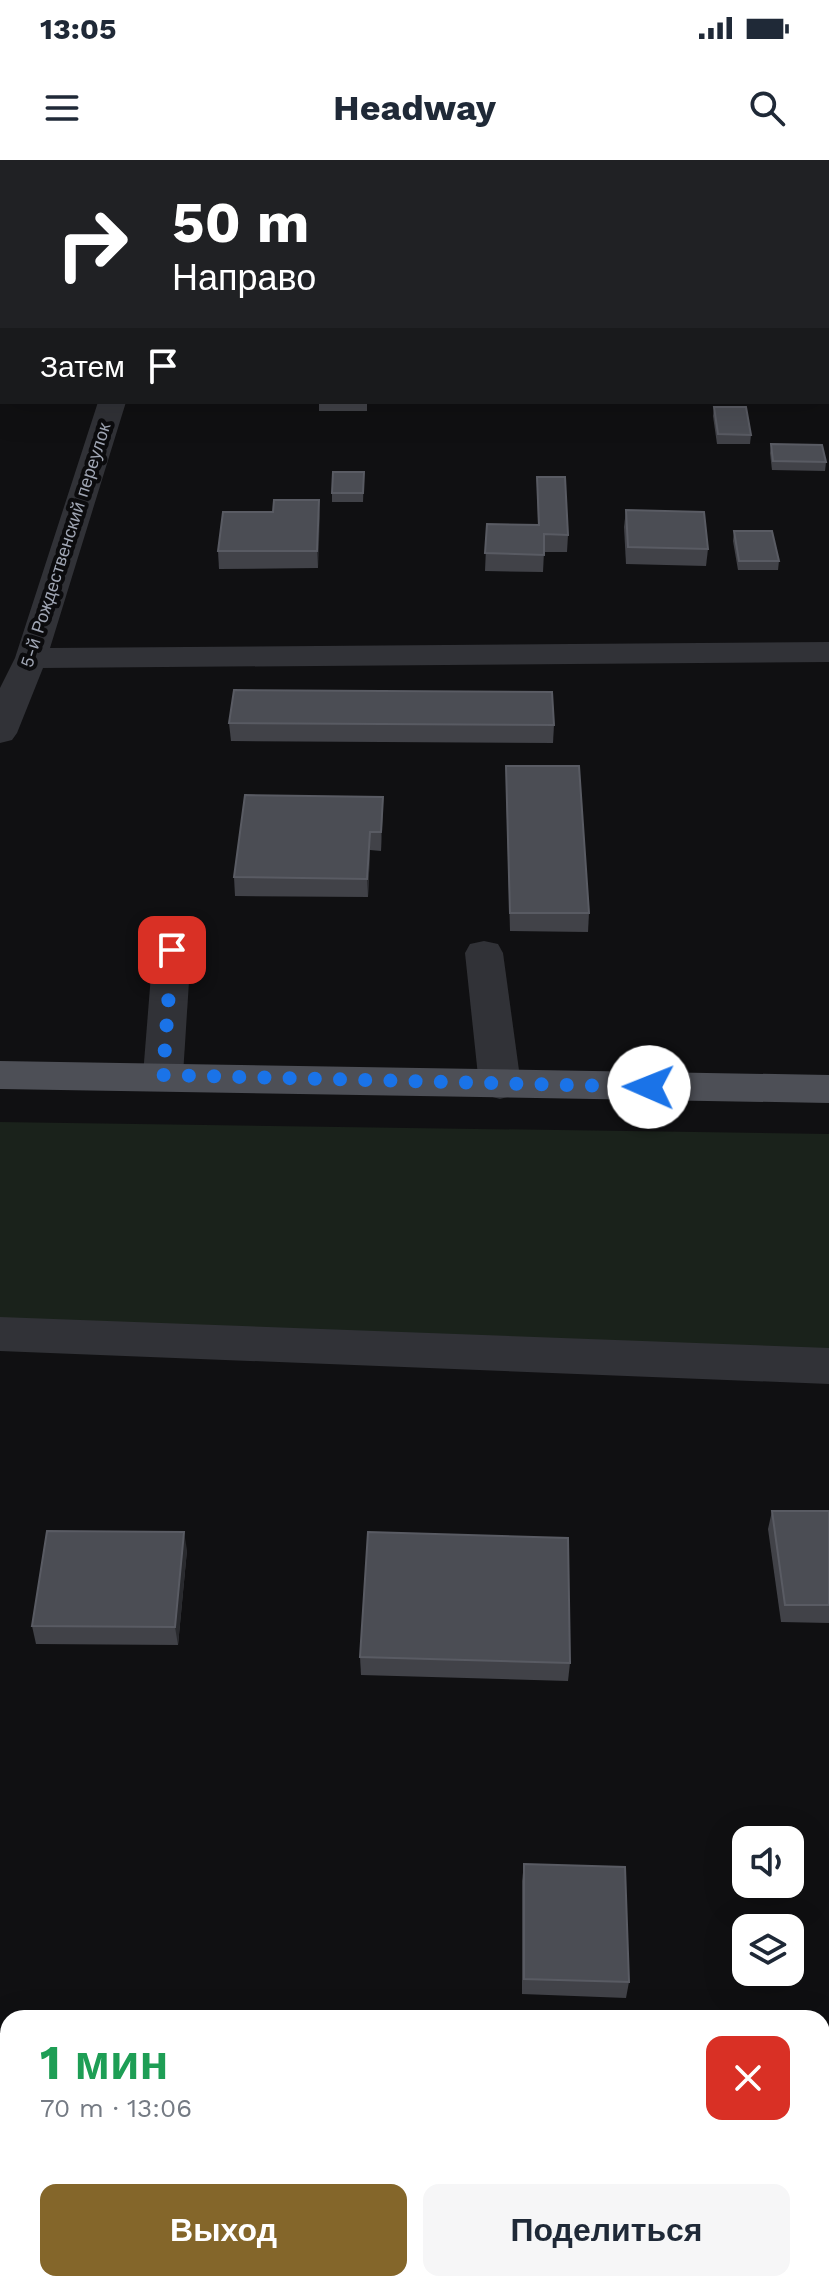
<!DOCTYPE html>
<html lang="ru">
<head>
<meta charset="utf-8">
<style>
	:root { --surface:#fff; --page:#f6f6f7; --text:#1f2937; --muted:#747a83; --accent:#84662a }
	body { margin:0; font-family:"Work Sans",sans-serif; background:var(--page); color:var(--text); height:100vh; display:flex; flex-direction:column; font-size:30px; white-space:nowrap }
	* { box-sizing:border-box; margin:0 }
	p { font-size:26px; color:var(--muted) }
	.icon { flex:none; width:44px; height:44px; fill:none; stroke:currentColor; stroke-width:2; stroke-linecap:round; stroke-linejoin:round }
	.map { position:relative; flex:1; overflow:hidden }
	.details { position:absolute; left:0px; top:1850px; width:830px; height:282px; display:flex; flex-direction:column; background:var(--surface); border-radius:24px 24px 0 0; box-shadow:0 8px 32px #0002 }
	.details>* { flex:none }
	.hud { position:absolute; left:0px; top:0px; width:830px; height:244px; box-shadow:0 8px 32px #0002; background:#202124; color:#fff; overflow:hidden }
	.fabs { position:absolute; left:732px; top:1666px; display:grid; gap:16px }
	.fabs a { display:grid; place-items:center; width:72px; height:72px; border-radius:16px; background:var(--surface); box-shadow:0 8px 32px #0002; font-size:40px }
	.pin { position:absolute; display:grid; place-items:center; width:68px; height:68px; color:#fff; margin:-34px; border-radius:16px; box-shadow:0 4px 12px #0006 }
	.me { position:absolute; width:88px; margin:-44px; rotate:271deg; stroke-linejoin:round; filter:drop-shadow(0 0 6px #0008) }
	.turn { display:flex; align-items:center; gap:28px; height:168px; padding:0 40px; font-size:36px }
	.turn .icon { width:104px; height:104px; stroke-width:2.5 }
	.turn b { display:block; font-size:56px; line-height:68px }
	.then { display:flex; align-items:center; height:76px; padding:0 40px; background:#0003; gap:16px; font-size:30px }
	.round { display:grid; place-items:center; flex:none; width:84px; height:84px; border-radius:16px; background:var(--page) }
	.summary { display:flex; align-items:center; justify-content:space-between; height:136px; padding:0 40px }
	h1 { font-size:48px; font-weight:700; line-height:60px; color:#1e9e55 }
	.cta { display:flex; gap:16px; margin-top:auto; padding:16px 40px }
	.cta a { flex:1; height:92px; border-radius:16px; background:var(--accent); color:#fff; font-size:32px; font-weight:700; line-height:92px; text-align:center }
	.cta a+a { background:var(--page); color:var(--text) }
	.status { display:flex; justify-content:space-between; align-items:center; height:56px; padding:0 40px; background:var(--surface); direction:ltr }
	.status svg { height:22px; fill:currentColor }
	header { display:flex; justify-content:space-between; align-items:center; height:104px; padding:0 40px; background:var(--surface); font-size:36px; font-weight:700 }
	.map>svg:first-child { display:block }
</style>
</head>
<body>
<div class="status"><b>13:05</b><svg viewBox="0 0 49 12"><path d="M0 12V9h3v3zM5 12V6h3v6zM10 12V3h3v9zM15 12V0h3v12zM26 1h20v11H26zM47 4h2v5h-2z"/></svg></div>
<header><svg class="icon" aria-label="menu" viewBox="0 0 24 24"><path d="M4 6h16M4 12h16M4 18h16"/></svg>Headway<svg class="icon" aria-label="search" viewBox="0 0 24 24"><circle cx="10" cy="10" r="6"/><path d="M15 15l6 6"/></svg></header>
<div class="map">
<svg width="829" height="2131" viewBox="0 0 829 2131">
	<rect width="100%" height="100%" fill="#101012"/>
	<polygon fill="#1a221b" points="0,962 829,974 829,1190 0,1172"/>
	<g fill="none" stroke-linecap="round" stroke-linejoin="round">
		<g fill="#313237" fill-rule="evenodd">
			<rect x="170" y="0" width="22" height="2"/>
			<rect x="828" y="125" width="1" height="16"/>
			<polygon points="98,242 126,242 50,488 829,482 829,502 43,508 17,573 12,580 0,583 0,528 15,498"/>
			<polygon points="172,778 186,781 191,790 183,915 177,925 163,929 149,925 143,915 153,790 158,781"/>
			<polygon points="484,781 498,784 503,793 521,925 515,935 500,939 485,935 479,925 465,793 470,784"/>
			<polygon points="0,1157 829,1188 829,1224 0,1191"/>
		</g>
		<polygon fill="#4d4f56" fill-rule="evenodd" points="0,901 829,915 829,943 0,929"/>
	</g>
	<g fill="#414248">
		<polygon points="289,0 384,0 384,2 290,2"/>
		<rect x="0" y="68" width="2" height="36"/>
		<rect x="0" y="129" width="2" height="53"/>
		<rect x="319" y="242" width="48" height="9"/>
		<polygon points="714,247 751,275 750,284 717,284 713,256"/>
		<polygon points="771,284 826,302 825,311 772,310 770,293"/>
		<polygon points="364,312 363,342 332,342 332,333"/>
		<polygon points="537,317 568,375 567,392 544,392 543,412 485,411 487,364 538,365"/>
		<polygon points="319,340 318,408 219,409 218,391 273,352"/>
		<polygon points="626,350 708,389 706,406 626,404 624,367"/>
		<polygon points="734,371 779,401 778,410 738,410 733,381"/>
		<polygon points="229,563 554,565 553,583 231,581"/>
		<polygon points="506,606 589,753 588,772 510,771 506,624"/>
		<polygon points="383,637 381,691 370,690 368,737 235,736 234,717"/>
		<polygon points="772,1351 829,1351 829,1463 781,1462 768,1369"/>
		<polygon points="187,1390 178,1485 36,1484 32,1466"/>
		<polygon points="360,1497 570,1503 568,1521 361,1515"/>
		<polygon points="524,1704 629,1822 626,1838 522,1834 522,1721"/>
	</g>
	<g fill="#292a2e">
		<polygon points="319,340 320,357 318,408 317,391"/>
		<polygon points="383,637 383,655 381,691 381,672"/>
		<polygon points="370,672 370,690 368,737 367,719"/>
		<polygon points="184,1372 187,1390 178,1485 175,1467"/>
	</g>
	<g fill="#4b4d54" stroke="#595b63" stroke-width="2">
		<polygon points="25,0 67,0 66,2 25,2"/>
		<rect x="0" y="68" width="2" height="20"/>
		<polygon points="0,129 2,129 2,167 0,166"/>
		<rect x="828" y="168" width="1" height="31"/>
		<polygon points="714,247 746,247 751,275 718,274"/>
		<polygon points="771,284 822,285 826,302 773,301"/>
		<polygon points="333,312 364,312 363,333 332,333"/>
		<polygon points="537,317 565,317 568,375 544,374 544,395 485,393 487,364 539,365"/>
		<polygon points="274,340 319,340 317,391 218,391 223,352 273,352"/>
		<polygon points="626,350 704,352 708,389 628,387"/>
		<polygon points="734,371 772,371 779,401 739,401"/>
		<polygon points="234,530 552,532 554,565 229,563"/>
		<polygon points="506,606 579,606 589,753 510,753"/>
		<polygon points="245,635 383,637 381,672 370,672 367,719 234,717"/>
		<polygon points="772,1351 829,1351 829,1445 785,1445"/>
		<polygon points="47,1371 184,1372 175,1467 32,1466"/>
		<polygon points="368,1372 568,1378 570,1503 360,1497"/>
		<polygon points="524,1704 625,1707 629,1822 524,1819"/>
	</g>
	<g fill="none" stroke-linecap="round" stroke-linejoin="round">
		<polyline stroke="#1a73e8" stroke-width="14" stroke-dasharray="0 25.2" points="172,790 163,915 649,927"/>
	</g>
	<g text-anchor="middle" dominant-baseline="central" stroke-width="8" stroke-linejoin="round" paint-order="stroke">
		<g font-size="18" fill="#a0a6b4" stroke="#0b0b0d">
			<text transform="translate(65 385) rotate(-72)">5-й Рождественский переулок</text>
		</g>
	</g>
</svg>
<div class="fabs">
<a><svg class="icon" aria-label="sound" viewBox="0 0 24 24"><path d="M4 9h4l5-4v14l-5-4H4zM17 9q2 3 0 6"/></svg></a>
<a><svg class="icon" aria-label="layers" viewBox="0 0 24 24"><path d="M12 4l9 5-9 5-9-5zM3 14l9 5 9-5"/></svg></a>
</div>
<div class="pin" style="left:172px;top:790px;background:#d93025"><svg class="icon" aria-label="arrive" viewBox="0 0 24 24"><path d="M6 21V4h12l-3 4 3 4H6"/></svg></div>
<svg class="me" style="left:649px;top:927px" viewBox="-20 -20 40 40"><circle r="19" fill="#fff"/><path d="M0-13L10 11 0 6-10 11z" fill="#1a73e8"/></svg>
<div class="hud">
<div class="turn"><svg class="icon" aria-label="right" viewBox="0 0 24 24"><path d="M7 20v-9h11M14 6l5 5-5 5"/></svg><div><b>50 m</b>Направо</div></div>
<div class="then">Затем<svg class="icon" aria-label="arrive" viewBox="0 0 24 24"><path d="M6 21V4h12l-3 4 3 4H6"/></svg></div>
</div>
<section class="details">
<div class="summary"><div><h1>1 мин</h1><p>70 m · 13:06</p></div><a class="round" style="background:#d93025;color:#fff"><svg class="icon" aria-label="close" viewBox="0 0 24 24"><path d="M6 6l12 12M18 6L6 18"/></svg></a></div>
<div class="cta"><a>Выход</a><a>Поделиться</a></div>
</section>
</div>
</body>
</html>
